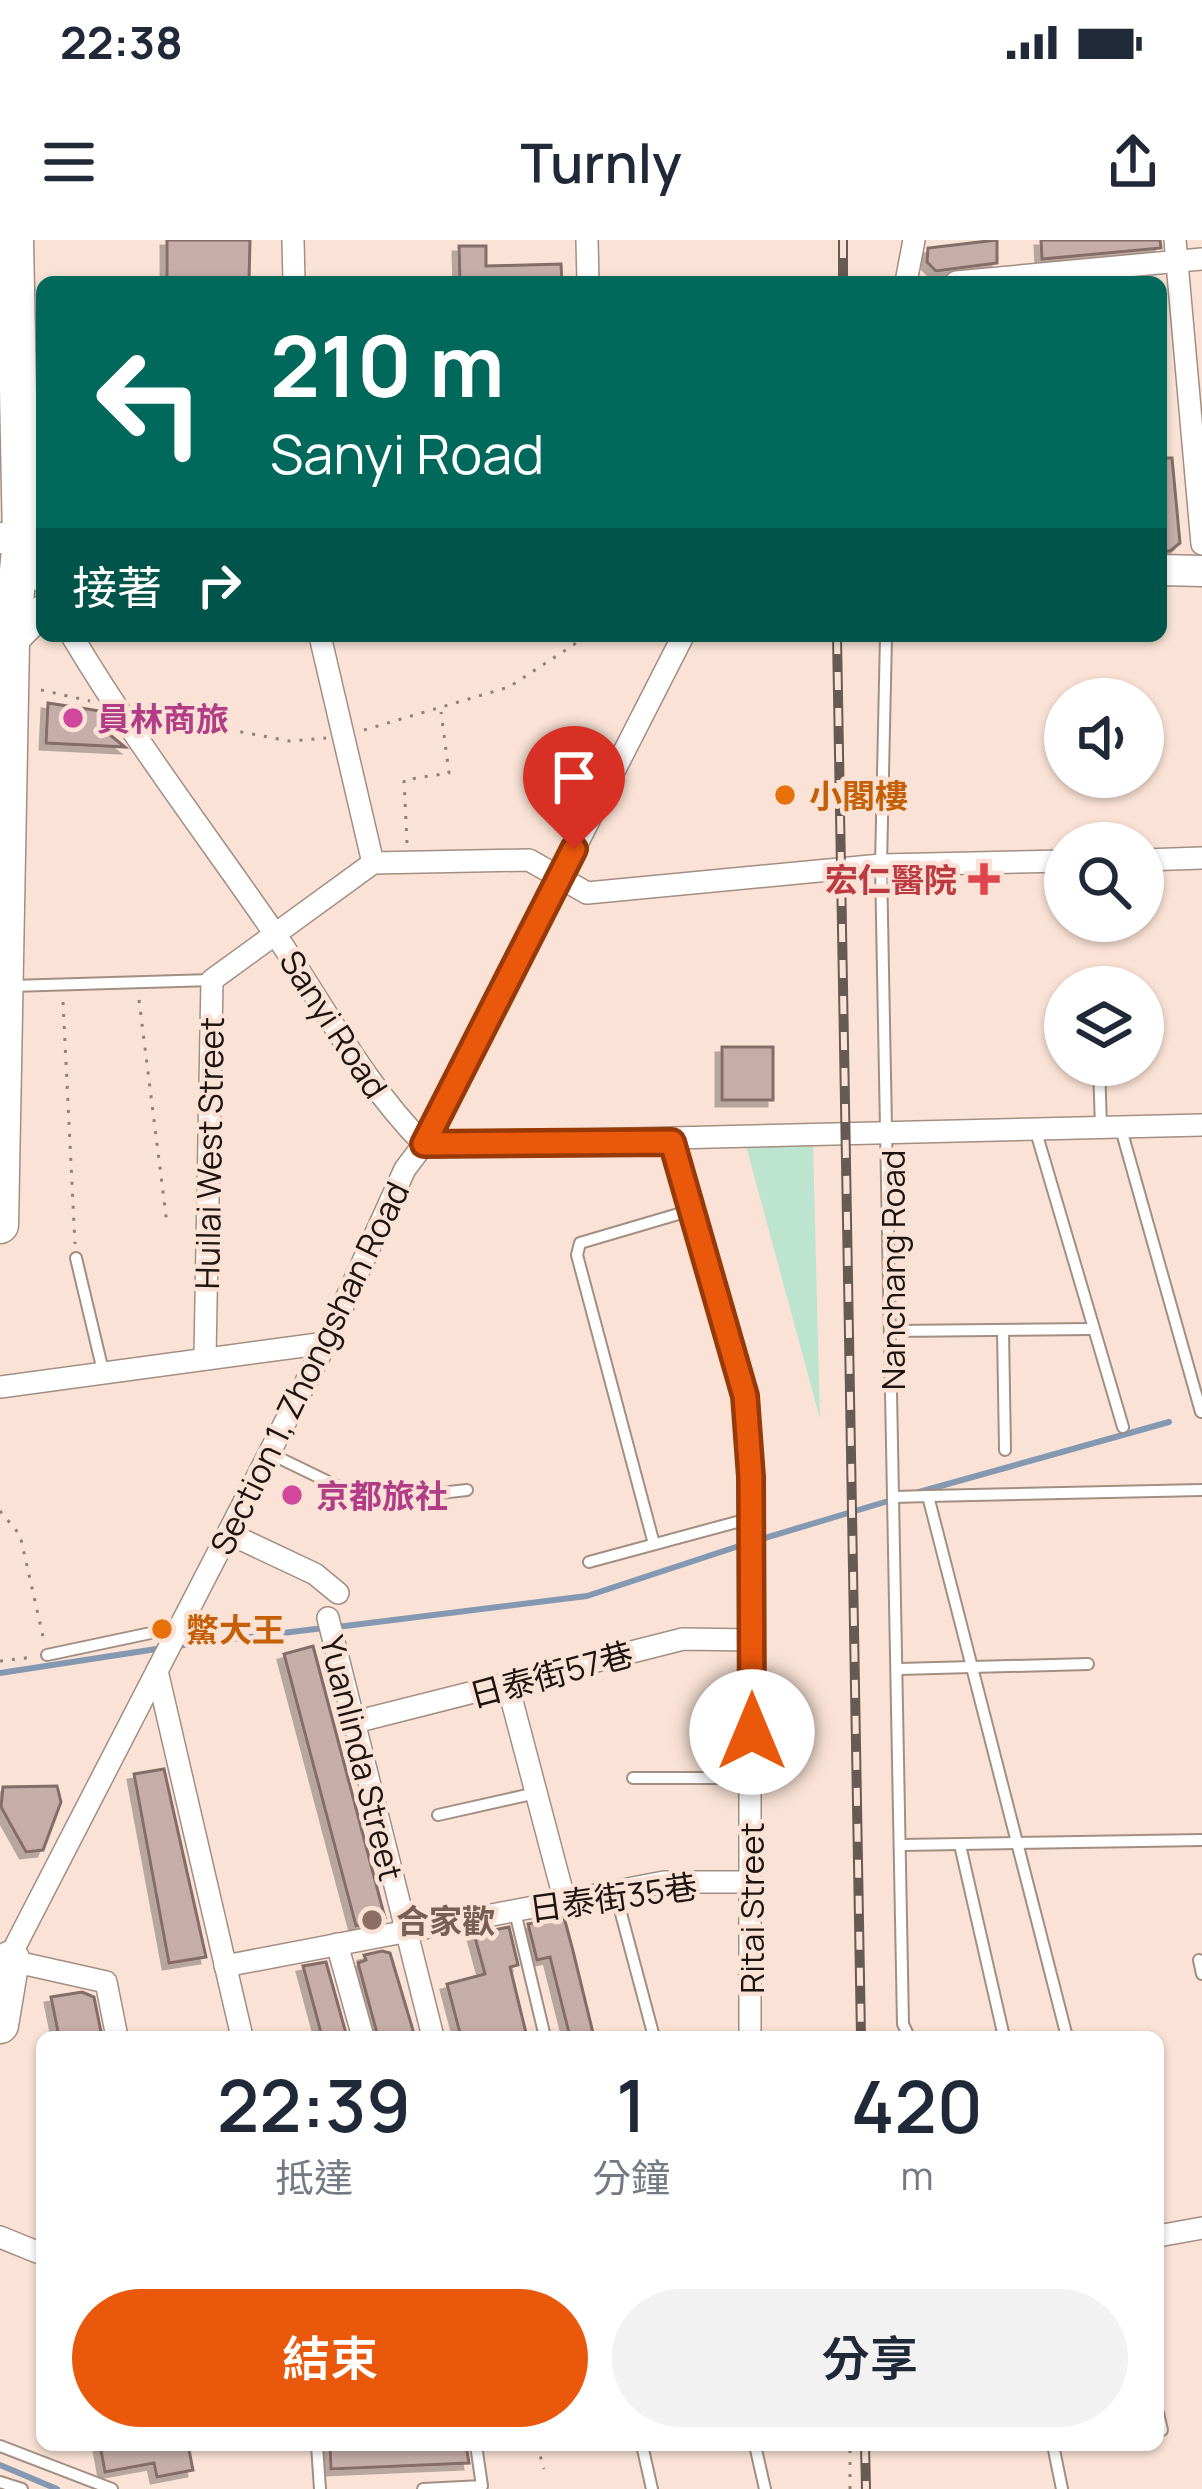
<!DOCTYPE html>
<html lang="zh-TW">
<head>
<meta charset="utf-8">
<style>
	:root { --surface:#fff; --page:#f2f2f3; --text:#1f2937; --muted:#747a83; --accent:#ea580c }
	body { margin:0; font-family:Manrope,"Noto Sans TC",sans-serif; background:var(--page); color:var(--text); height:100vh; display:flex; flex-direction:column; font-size:45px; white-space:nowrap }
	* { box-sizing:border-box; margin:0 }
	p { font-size:39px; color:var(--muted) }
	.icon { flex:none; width:66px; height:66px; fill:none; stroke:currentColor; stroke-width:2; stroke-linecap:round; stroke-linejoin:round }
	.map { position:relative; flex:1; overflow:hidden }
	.side { position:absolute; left:36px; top:1791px; width:1128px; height:420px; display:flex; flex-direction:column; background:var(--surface); border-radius:18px; box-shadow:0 3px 9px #0004 }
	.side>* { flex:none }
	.top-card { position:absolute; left:36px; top:36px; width:1131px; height:366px; border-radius:18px; box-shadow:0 3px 9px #0004; background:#00695c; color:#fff; overflow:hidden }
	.fabs { position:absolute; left:1044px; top:438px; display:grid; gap:24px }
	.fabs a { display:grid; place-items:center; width:120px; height:120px; border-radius:50%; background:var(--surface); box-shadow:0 3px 9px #0004; font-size:60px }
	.pin { position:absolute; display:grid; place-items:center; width:102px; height:102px; color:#fff; margin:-123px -51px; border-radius:50% 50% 50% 0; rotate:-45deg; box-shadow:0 0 12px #0007 }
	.pin .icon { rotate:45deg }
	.me { position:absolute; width:132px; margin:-66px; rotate:0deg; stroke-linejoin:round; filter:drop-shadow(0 0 9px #0008) }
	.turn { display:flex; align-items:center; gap:42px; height:252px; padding:0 36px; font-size:54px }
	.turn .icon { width:156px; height:156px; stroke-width:2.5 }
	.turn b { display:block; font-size:84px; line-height:102px }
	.then { display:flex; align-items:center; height:114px; padding:0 36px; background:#0003; gap:24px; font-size:45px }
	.eta { display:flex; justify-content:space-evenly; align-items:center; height:204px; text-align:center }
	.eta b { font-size:72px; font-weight:600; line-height:84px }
	.cta { display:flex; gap:24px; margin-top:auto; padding:24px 36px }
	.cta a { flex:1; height:138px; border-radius:72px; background:var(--accent); color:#fff; font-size:48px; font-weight:600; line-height:138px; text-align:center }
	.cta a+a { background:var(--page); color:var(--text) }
	.status { display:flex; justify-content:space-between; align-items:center; height:84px; padding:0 60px; background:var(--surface); direction:ltr }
	.status svg { height:33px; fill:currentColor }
	header { display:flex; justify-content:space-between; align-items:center; height:156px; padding:0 36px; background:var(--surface); font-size:54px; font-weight:600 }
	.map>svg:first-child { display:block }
</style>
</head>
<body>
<div class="status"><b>22:38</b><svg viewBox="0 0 49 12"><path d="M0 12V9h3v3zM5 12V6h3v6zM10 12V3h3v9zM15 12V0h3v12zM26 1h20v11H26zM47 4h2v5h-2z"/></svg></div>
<header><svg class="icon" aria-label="menu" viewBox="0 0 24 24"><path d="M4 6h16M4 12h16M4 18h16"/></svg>Turnly<svg class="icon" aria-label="share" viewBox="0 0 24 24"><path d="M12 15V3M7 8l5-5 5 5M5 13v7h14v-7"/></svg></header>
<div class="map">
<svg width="1202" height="2249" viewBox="0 0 1202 2249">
	<defs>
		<filter id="shadow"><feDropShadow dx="-6" dy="6" stdDeviation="0" flood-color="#0004"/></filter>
	</defs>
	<rect width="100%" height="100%" fill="#fae3d6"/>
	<polygon fill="#bde4ce" points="813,905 820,1179 746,906"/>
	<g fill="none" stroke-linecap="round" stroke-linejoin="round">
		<g stroke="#8498b1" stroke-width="6">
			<polyline points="919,1252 1169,1182"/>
			<polyline points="758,1300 895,1259"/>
			<polyline points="337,1387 587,1356 745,1304"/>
			<polyline points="176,1406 324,1388"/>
			<polyline points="0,1433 163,1408"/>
			<polyline points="0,2225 57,2249"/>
		</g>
	</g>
	<g fill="#c6ada8" stroke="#846d68" stroke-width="3" filter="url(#shadow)">
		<polygon points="167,0 250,0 249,42 167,42"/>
		<polygon points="997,0 997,23 936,31 927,22 928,8"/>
		<polygon points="1041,0 1160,0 1161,8 1042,19"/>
		<polygon points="459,6 486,6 486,26 561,24 562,42 460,42"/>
		<polygon points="1161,218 1172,218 1180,303 1170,311 1161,311"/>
		<polygon points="48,463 100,471 99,486 125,507 46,503"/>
		<rect x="722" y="807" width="51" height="53"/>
		<polygon points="313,1406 385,1678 356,1686 284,1414"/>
		<polygon points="164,1529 206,1717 169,1723 134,1534"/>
		<polygon points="57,1546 61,1562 43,1610 26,1612 1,1567 3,1547"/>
		<polygon points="564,1677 573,1711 594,1797 570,1797 550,1717 537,1720 528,1684"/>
		<polygon points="509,1687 518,1725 510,1727 527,1797 461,1797 447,1744 485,1734 474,1694"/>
		<polygon points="382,1711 390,1713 415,1797 378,1797 358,1723 366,1720 364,1715"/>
		<polygon points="326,1722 347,1797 322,1797 316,1774 303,1726"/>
		<polygon points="82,1752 94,1757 102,1797 59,1797 51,1757"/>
		<polygon points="100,2205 188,2205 193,2230 157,2237 154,2223 105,2232"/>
		<polygon points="466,2205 469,2223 331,2229 330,2207"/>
	</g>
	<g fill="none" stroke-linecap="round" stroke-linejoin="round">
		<defs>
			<g id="lane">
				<polyline points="886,396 881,625 903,1784 909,1797"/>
				<polyline points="11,746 212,740"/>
				<polyline points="1099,825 1101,887"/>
				<polyline points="1121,889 1201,1172"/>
				<polyline points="1036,892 1123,1187"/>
				<polyline points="76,1018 103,1131"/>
				<polyline points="1003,1090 1005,1210"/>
				<polyline points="891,1091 1091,1089"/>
				<polyline points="271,1214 368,1261 467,1250"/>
				<polyline points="928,1256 1202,1250"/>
				<polyline points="895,1257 928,1256 1067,1797"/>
				<polyline points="654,1304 577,1015 580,1003 692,970"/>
				<polyline points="589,1322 748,1279"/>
				<polyline points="47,1415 179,1387"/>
				<polyline points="899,1429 1088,1424"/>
				<polyline points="633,1538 749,1538"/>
				<polyline points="438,1575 536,1553"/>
				<polyline points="902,1605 1202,1600"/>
				<polyline points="960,1605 1004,1797"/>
				<polyline points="615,1651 654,1797"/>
				<polyline points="515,1672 545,1797"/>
				<polyline points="1199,1720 1202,1734"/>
				<polyline points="1158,2173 1162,2190"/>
				<polyline points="317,2205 320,2249"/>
				<polyline points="642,2205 652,2249"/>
				<polyline points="755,2205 765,2249"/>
				<polyline points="1053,2205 1062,2249"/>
				<polyline points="0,2206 112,2249"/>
				<polyline points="0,2242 22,2249"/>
				<polyline points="423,2249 482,2246 476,2205"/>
			</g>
			<g id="street">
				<polyline points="293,0 294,42"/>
				<polyline points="587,0 588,42"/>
				<polyline points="1175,0 1202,304"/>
				<polyline points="906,42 914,0"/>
				<polyline points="956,42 1202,19"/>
				<polyline points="24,306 42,342"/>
				<path d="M72 396C134 500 206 594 275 694 324 765 362 842 424 904L1202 885"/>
				<polyline points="320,396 373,623"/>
				<polyline points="1143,620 1202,618"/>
				<polyline points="672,901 745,1156 750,1195 750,1797"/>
				<polyline points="205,1116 212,740 373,623 529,620 587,653 881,625 1065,621"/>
				<polyline points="0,1147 326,1103"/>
				<polyline points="230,1294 315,1334 338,1353"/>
				<polyline points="328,1378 433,1797"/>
				<polyline points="157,1431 242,1797"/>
				<polyline points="508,1446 565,1662"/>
				<polyline points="351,1483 683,1399 753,1400"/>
				<polyline points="337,1704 363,1797"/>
				<polyline points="3,1719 106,1742 117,1797"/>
				<polyline points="5,1726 326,1103 405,929 424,904 683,396"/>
				<polyline points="225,1726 664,1642 751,1642"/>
				<polyline points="1158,1996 1202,1988"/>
				<polyline points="0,1997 42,2014"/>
			</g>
			<g id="secondary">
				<polyline points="0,298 42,303"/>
				<polyline points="1161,330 1202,331"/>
				<polyline points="11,402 42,371"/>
			</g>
			<g id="primary">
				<polyline points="0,985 11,402 21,300 15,0"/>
				<polyline points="0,1785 11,1719"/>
			</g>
		</defs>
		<use href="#lane" stroke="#a38e82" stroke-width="14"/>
		<use href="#street" stroke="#a38e82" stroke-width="24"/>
		<use href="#secondary" stroke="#a38e82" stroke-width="33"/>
		<use href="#primary" stroke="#a38e82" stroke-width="39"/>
		<g stroke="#908077" stroke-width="3" stroke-dasharray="3 9" stroke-linecap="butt">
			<polyline points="41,450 90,461"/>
			<polyline points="146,474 289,501 326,498"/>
			<polyline points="364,490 509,447 587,396"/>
			<polyline points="407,603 404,540 449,533 441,472"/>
			<polyline points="139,760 167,984"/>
			<polyline points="63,762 75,1004"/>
			<polyline points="0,1271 20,1295 44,1401"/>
			<polyline points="0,1421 34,1417"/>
			<polyline points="537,2205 544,2229"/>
			<polyline points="850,2249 850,2205"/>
		</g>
		<use href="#lane" stroke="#fff" stroke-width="10"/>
		<use href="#street" stroke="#fff" stroke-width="21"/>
		<use href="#secondary" stroke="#fff" stroke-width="30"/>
		<use href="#primary" stroke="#fff" stroke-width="36"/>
		<defs>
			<g id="rail">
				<polyline points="843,0 843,42"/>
				<polyline points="837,396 861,1797"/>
				<polyline points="865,2205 866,2249"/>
			</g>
		</defs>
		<use href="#rail" stroke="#675a53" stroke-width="10"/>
		<use href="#rail" stroke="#fae3d6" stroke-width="6" stroke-dasharray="18" stroke-linecap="butt"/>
	</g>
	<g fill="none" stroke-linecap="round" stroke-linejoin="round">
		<defs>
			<polyline id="route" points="574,609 424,904 672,902 745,1156 751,1237 752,1492"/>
		</defs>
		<use href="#route" stroke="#983908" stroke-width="30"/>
		<use href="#route" stroke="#ea580c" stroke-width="21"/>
	</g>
	<g fill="#d1479c" stroke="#fae3d6" stroke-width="4.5">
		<circle cx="73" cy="478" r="12"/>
		<circle cx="292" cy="1255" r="12"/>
	</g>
	<g fill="#e8710a" stroke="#fae3d6" stroke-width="4.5">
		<circle cx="785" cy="555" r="12"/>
		<circle cx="162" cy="1389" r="12"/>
	</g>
	<path fill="#e0444e" stroke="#fae3d6" stroke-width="4.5" d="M978 621h12v12h12v12h-12v12h-12v-12h-12v-12h12z"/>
	<circle fill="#8d6e63" stroke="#fae3d6" stroke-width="4.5" cx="372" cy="1680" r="12"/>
	<g text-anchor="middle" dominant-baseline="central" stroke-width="9" stroke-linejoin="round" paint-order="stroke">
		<g font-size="33" font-weight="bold" fill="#b23c85" stroke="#fae3d6" text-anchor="start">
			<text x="97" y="478">員林商旅</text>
			<text x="316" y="1255">京都旅社</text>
		</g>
		<g font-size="33" font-weight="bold" fill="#c56008" stroke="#fae3d6" text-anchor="start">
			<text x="809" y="555">小閣樓</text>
			<text x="186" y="1389">鱉大王</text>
		</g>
		<g font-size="33" font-weight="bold" fill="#be3a42" stroke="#fae3d6" text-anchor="end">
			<text x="957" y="639">宏仁醫院</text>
		</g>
		<g font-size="33" fill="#1c1410" stroke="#fae3d6">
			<text transform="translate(334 784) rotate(57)">Sanyi Road</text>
			<text transform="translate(209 913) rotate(-89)">Huilai West Street</text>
			<text transform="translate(892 1030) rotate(-90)">Nanchang Road</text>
			<text transform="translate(309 1128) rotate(-64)">Section 1, Zhongshan Road</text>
			<text transform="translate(551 1434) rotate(-15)">日泰街57巷</text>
			<text transform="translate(362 1518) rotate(76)">Yuanlinda Street</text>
			<text transform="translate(613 1657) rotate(-8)">日泰街35巷</text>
			<text transform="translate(751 1668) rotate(-90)">Ritai Street</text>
		</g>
		<g font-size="33" font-weight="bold" fill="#785e54" stroke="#fae3d6" text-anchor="start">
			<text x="396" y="1680">合家歡</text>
		</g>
	</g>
</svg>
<div class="fabs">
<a><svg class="icon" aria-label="sound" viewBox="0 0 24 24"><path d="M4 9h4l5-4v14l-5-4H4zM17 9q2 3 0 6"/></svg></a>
<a><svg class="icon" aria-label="search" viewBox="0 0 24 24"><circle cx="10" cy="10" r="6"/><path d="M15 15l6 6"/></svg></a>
<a><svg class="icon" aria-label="layers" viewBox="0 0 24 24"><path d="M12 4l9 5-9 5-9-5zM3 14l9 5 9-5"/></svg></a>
</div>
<div class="pin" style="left:574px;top:609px;background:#d93025"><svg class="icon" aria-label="arrive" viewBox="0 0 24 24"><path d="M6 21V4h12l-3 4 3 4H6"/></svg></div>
<svg class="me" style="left:752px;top:1492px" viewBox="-20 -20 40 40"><circle r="19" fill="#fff"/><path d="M0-13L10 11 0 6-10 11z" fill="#ea580c"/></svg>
<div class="top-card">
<div class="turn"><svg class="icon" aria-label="left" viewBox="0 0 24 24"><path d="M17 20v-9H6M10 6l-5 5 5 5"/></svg><div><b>210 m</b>Sanyi Road</div></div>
<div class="then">接著<svg class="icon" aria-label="right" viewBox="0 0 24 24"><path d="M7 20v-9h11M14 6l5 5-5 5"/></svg></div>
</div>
<section class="side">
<div class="eta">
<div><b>22:39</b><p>抵達</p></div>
<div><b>1</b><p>分鐘</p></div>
<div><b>420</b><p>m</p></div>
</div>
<div class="cta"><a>結束</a><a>分享</a></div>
</section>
</div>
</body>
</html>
